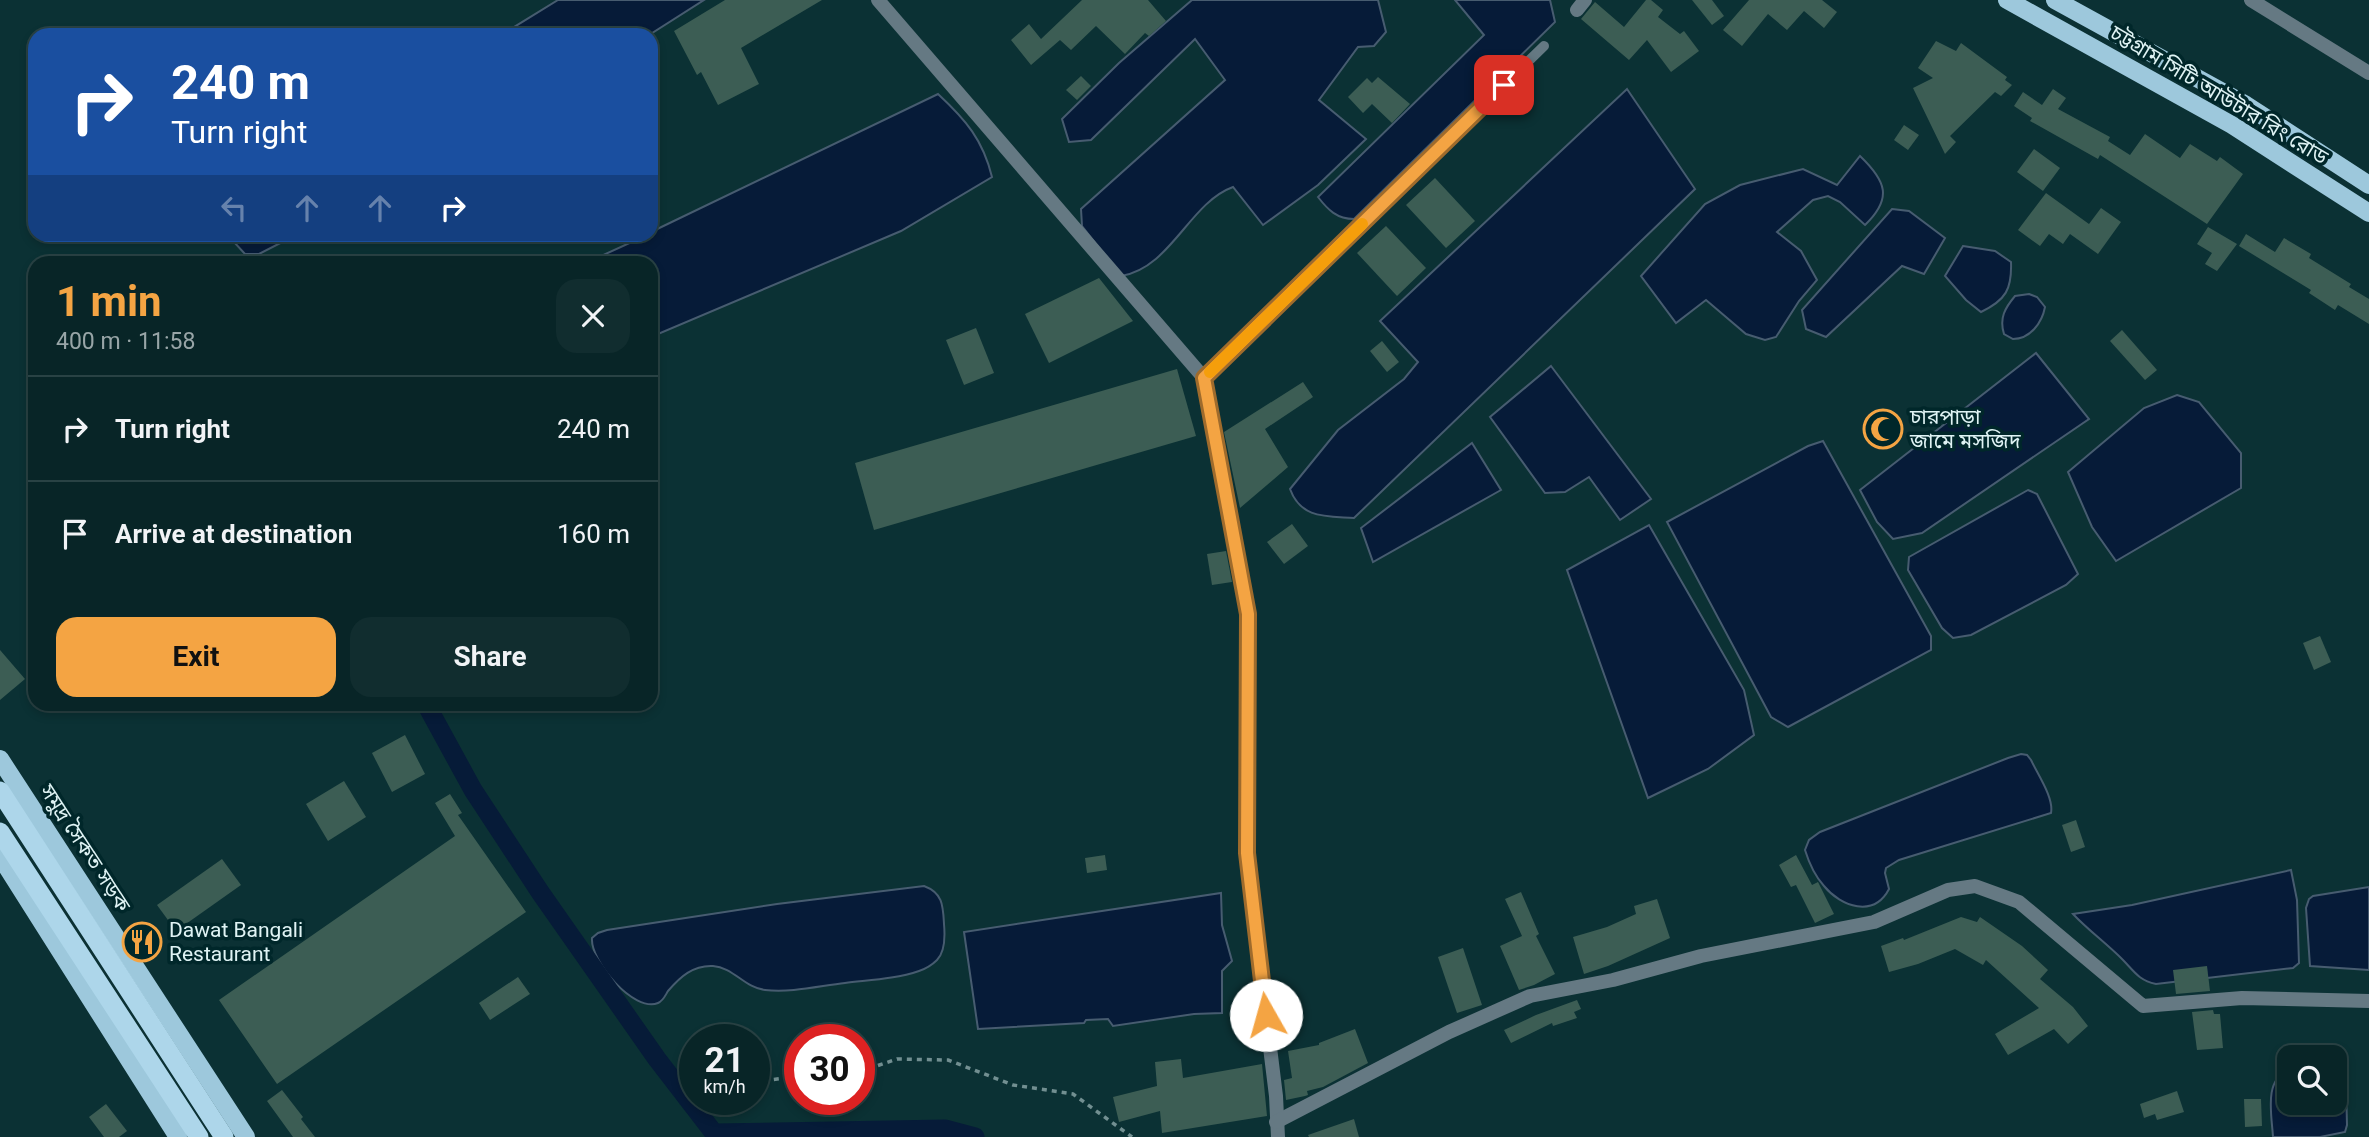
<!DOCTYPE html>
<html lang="en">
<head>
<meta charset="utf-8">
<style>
	:root { --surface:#082527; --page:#112d2f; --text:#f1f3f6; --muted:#98a5a7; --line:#294244; --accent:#f4a443 }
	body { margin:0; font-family:Roboto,"Noto Sans Bengali",sans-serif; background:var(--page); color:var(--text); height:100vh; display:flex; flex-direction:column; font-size:26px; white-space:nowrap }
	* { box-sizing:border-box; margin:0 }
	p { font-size:23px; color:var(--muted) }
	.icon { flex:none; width:38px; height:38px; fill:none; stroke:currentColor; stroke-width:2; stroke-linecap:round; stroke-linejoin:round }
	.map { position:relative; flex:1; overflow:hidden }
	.details { position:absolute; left:28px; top:256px; width:630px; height:455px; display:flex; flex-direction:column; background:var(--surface); border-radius:21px; box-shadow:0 4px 10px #0003,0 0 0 2px var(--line) }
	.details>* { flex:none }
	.guide { position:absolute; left:28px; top:28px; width:630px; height:214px; border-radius:21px; box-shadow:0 4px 10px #0003,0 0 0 2px var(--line); background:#1a4fa0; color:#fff; overflow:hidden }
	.tools { position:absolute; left:2277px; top:1045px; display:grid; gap:14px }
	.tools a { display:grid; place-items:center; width:70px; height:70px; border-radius:14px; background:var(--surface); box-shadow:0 4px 10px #0003,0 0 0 2px var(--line); font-size:35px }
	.speed { position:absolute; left:679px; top:1024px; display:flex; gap:14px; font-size:35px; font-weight:700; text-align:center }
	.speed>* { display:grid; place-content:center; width:91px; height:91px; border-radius:50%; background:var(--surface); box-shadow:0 4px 10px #0003,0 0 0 2px var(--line); line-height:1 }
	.speed small { font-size:18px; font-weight:400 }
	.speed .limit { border:10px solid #d22; background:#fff; color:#111 }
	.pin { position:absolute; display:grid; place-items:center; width:60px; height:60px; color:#fff; margin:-30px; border-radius:14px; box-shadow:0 4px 10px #0006 }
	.me { position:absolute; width:77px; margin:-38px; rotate:353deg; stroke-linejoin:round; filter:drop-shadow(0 0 5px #0008) }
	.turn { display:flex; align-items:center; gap:24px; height:147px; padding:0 28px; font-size:32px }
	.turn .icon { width:91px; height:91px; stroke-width:2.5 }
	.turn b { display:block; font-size:49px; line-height:60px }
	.lanes { display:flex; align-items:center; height:66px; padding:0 28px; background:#0003; justify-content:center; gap:35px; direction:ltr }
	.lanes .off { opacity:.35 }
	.round { display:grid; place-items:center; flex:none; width:74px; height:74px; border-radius:21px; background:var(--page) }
	.summary { display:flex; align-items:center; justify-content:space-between; height:119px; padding:0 28px }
	h1 { font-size:42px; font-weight:700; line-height:52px; color:var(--accent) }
	.primary-button { display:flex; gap:14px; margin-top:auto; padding:14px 28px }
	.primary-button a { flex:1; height:80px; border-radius:21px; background:var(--accent); color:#111; font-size:28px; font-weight:700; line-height:80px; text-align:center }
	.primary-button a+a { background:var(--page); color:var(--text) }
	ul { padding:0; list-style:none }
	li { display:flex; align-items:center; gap:21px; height:105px; padding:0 28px; border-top:2px solid var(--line) }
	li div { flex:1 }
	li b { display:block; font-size:26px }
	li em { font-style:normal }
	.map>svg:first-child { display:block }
</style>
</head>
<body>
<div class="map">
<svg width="2369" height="1137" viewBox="0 0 2369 1137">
	<rect width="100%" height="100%" fill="#0b3134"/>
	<g fill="#061b38" stroke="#475c70" stroke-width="2">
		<polygon points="558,0 704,0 649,35 501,35"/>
		<path d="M1192 0H1378L1386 32 1374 46 1358 47 1319 100 1366 139 1318 185 1263 225 1233 187C1189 203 1171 268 1121 276L1082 226 1081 209 1225 80 1195 39 1091 140 1069 142 1062 119 1119 63Z"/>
		<path d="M1455 0H1550L1555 22 1354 219C1337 219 1328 210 1318 197L1484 35Z"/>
		<path d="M1627 89 1695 189 1354 518C1326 516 1301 519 1290 489L1338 430 1404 379 1418 362 1380 321Z"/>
		<path d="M938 94C966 120 983 140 992 177L901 231 651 337V262H588L647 235 651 234V232Z"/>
		<path d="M1860 156C1886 181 1893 198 1865 225L1840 202 1828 196 1813 200 1777 232 1801 251 1817 280 1799 301 1776 337 1765 340 1746 334 1706 300 1676 323 1641 276 1705 204 1740 185 1803 169 1837 185Z"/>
		<polygon points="1892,209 1909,211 1945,238 1924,274 1902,266 1826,337 1806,329 1802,310"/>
		<polygon points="231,235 231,234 296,235 259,254 245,254 233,241"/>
		<path d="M1963 246 1995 251 2011 262C2012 289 2006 300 1981 312L1966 300 1945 276Z"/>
		<path d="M2029 294 2037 297 2045 307C2042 323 2030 339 2013 339L2004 334C1999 318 2005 308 2015 296Z"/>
		<polygon points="2036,353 2089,419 1922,533 1893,539 1877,522 1860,490"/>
		<polygon points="1551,366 1651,499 1620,520 1589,477 1565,492 1545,493 1490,417"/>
		<polygon points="2177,395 2199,402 2241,453 2241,488 2116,561 2092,527 2068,472 2144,408"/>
		<polygon points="1823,441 1931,636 1931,650 1788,727 1771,717 1667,522 1808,446"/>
		<polygon points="1472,443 1501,490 1373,562 1361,528"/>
		<polygon points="2028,490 2037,494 2078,574 2066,585 1971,635 1953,638 1942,628 1908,570 1909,557"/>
		<polygon points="1649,525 1744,690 1754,735 1708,769 1648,798 1567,570"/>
		<path d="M2021 754 2027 755 2031 760C2038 775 2054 798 2051 813L1899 860 1886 868 1885 873 1889 889C1874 918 1841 907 1824 886 1815 876 1809 863 1805 850L1809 840 1820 832 2008 758Z"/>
		<path d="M2291 870 2297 900 2299 963 2293 968 2156 984C2138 980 2134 971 2122 959 2106 943 2088 930 2073 914L2132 905Z"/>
		<path d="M924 886C943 893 943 906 944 924 945 935 945 952 937 960 933 964 925 969 919 971 896 979 869 980 845 983 819 986 791 993 765 990 745 988 733 967 713 966 693 965 680 977 668 991 665 996 663 1001 658 1003 634 1013 590 961 592 938L598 933 607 930 777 904Z"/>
		<polygon points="2369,887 2369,970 2310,966 2306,908 2309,899 2313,896"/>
		<polygon points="1221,893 1222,925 1232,961 1222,971 1222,1013 1194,1014 1113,1026 1108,1019 1086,1020 1084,1023 978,1029 964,932"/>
		<path d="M2289 1071V1102H2334L2335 1075 2344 1081 2346 1085 2347 1125 2345 1132 2320 1137H2273C2272 1117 2263 1078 2289 1071Z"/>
	</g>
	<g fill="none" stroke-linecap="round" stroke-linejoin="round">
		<polyline stroke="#061b38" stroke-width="19" points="426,704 473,790 540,892 657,1059 714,1133 945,1129 975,1137"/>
	</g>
	<g fill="#3c5d54">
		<polygon points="725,0 822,0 741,48 759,84 718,105 701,72 697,75 674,31"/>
		<polygon points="1082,0 1148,0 1166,21 1149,36 1145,33 1125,54 1096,26 1071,50 1060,40 1031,65 1011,40 1029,24 1041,39"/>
		<polygon points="1646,0 1651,0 1663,10 1658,17 1680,34 1684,31 1699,51 1671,72 1647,40 1629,60 1581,19 1595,2 1624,27"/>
		<polygon points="1692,0 1712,0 1724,16 1712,25"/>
		<polygon points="1749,0 1822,0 1837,12 1824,28 1804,11 1787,30 1768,14 1742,46 1723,30"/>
		<polygon points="1936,41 1956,51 1961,43 2007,77 2005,80 2012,85 2001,96 1995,92 1950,136 1956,142 1945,154 1913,88 1933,78 1918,68"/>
		<polygon points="1081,76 1091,86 1077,100 1066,90"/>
		<polygon points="1378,77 1410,104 1392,123 1372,104 1363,113 1348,97 1367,78 1372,83"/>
		<polygon points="2053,89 2066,98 2058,109 2110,137 2108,141 2130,155 2145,134 2180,158 2190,144 2217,161 2220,157 2243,174 2207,224 2100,155 2098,159 2030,121 2032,118 2014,106 2023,92 2042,105"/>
		<polygon points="1904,125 1919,135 1908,150 1894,140"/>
		<polygon points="2034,149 2060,168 2043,191 2017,172"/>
		<polygon points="1435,178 1475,221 1446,248 1406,205"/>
		<polygon points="2046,193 2089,224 2101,208 2121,222 2098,254 2070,234 2063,244 2049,234 2040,246 2018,230"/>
		<polygon points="1386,226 1426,268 1397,296 1357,253"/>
		<polygon points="2208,227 2237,244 2217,271 2205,264 2212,253 2197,244"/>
		<polygon points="2246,234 2275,252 2284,238 2311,254 2309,258 2351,284 2349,287 2369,299 2369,324 2338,305 2335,310 2309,293 2311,290 2239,246"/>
		<polygon points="1099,278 1133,321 1049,363 1025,314"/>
		<polygon points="976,328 994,373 964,385 946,340"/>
		<polygon points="2122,330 2157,370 2145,380 2110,341"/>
		<polygon points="1382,341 1399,362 1387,372 1370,351"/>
		<polygon points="1177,369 1196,436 874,530 855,463"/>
		<polygon points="1303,382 1313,397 1265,429 1288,467 1240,508 1224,432"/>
		<polygon points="1888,413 1901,430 1885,442 1872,425"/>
		<polygon points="1292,524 1308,546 1284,564 1267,542"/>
		<polygon points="1226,551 1232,582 1212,585 1207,554"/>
		<polygon points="2320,636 2331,662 2314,670 2303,643"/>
		<polygon points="0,650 25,679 0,700"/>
		<polygon points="405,735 425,774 392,792 372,753"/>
		<polygon points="344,781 366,817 328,841 306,804"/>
		<polygon points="450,794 462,813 458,815 526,912 277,1084 219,1000 455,836 435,803"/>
		<polygon points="2076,820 2085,847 2071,852 2062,825"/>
		<polygon points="1105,855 1107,870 1087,873 1085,858"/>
		<polygon points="1796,855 1812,885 1818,882 1834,914 1815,923 1796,885 1791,887 1779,865"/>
		<polygon points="222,859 241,885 176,931 157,905"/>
		<polygon points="1521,892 1539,934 1536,936 1555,974 1534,985 1519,990 1500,946 1522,936 1505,899"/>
		<polygon points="1657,899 1670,938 1608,966 1584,974 1573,937 1607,927 1636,914 1634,906"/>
		<polygon points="1961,917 1977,922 1980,917 2022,946 2048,970 2040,979 2073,1007 2088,1026 2068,1044 2054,1029 2008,1055 1995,1034 2039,1008 1986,960 1983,965 1955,949 1918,964 1889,972 1881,946 1903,938 1904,940"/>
		<polygon points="1463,948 1482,1005 1457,1013 1438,957"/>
		<polygon points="2207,966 2210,991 2176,994 2173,970"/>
		<polygon points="518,977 530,994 490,1020 479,1003"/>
		<polygon points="1577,1000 1581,1009 1574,1012 1577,1018 1553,1026 1552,1023 1511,1043 1504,1030 1536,1015"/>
		<polygon points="2213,1010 2214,1014 2220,1014 2223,1048 2197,1050 2192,1012"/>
		<polygon points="1355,1029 1368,1063 1323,1087 1307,1091 1308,1095 1305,1096 1286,1100 1284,1080 1292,1078 1288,1051 1319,1045 1319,1043"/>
		<polygon points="1181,1059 1183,1078 1262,1064 1267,1116 1162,1133 1160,1111 1119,1122 1113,1097 1157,1086 1155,1062"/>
		<polygon points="282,1090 303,1117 301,1119 315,1137 293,1137 267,1101"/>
		<polygon points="2177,1091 2184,1112 2157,1120 2155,1114 2144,1118 2140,1104"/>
		<polygon points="2244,1099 2261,1099 2262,1126 2245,1127"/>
		<polygon points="106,1104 127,1131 119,1137 104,1137 89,1117"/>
		<polygon points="1354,1119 1359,1137 1309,1137 1308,1135"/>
	</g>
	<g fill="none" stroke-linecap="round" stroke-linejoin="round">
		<g stroke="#728f91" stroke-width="3.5" stroke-dasharray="5 5" stroke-linecap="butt">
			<polyline points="859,1072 897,1059 948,1060 1013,1085 1073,1094 1132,1137"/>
			<polyline points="754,1082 800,1076"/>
			<polyline points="698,1101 701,1099"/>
		</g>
		<polyline stroke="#657983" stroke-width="10" points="1204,378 1544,46"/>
		<polyline stroke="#657983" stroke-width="14" points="2251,0 2369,73"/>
		<g stroke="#657983" stroke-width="14">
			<polyline points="878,0 1204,378 1248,614 1246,853 1276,1096 1278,1137"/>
			<polyline points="1577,10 1585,0"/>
			<polyline points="1276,1122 1449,1032 1530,996 1613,980 1701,956 1874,922 1948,890 1975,886 2019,902 2143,1006 2242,998 2369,1001"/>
		</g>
		<g stroke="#9dc8dc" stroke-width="18">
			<polyline points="2007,0 2232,125 2369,213"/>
			<polyline points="2055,0 2246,105 2369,185"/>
			<polyline points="0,759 246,1137"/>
			<polyline points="0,856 178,1137"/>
		</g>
		<g stroke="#add6ea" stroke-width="19">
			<polyline points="0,791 224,1137"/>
			<polyline points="0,832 199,1137"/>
		</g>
	</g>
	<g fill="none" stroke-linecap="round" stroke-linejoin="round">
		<defs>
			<polyline id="route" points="1266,1015 1247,853 1248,614 1204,378 1504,85"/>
		</defs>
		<use href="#route" stroke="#9f6b2c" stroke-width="18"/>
		<use href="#route" stroke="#f4a443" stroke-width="12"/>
		<polyline stroke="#f59e0b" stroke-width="12" points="1210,372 1362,224"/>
	</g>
	<defs>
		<symbol id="mosque-ring" viewBox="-11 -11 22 22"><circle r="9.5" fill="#00272a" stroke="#f4a443" stroke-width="1.5"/><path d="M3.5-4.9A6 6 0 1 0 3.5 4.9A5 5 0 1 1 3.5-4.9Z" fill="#f4a443"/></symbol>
		<symbol id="restaurant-ring" viewBox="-11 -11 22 22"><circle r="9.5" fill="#00272a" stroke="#f4a443" stroke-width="1.5"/><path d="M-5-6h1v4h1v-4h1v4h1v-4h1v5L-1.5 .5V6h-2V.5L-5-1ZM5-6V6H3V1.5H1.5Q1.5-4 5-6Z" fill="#f4a443"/></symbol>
	</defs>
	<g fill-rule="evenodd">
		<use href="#mosque-ring" x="1861" y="407" width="44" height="44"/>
		<use href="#restaurant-ring" x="120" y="920" width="44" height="44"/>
	</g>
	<g text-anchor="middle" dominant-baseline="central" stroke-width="7" stroke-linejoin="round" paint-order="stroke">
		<g font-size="21" fill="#dff3f4" stroke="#00272a">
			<text transform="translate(2219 95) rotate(31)">চট্টগ্রাম সিটি আউটার রিং রোড</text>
			<text transform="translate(85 848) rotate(57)">সমুদ্র সৈকত সড়ক</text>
		</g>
		<g font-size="21" fill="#dff3f4" stroke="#00272a" text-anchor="start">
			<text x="1910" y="417">চারপাড়া<tspan x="1910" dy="24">জামে মসজিদ</tspan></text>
			<text x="169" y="930">Dawat Bangali<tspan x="169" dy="24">Restaurant</tspan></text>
		</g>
	</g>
</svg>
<div class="tools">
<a><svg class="icon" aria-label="search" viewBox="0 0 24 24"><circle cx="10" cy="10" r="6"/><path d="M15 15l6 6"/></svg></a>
</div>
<div class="speed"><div>21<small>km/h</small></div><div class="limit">30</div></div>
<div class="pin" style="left:1504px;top:85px;background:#d93025"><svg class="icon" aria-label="arrive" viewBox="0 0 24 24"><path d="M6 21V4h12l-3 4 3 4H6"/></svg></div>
<svg class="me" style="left:1266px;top:1015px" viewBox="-20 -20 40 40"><circle r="19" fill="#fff"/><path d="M0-13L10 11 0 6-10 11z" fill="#f4a443"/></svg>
<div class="guide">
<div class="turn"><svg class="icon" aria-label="right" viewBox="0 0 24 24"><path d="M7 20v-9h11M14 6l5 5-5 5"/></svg><div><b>240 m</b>Turn right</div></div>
<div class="lanes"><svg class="icon off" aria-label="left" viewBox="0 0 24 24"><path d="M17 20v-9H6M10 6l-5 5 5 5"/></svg><svg class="icon off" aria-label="ahead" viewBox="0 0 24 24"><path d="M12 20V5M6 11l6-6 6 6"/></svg><svg class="icon off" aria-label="ahead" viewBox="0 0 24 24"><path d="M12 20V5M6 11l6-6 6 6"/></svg><svg class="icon" aria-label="right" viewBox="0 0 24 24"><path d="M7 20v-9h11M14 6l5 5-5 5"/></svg></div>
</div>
<section class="details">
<div class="summary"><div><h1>1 min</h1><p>400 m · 11:58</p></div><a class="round"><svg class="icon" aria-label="close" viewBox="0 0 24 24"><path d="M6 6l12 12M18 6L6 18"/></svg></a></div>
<ul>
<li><svg class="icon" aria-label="right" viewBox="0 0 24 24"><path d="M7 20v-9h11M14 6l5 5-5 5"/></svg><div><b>Turn right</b></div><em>240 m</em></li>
<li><svg class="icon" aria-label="arrive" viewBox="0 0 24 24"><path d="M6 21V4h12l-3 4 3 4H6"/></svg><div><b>Arrive at destination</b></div><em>160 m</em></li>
</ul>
<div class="primary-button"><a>Exit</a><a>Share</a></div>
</section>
</div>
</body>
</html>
